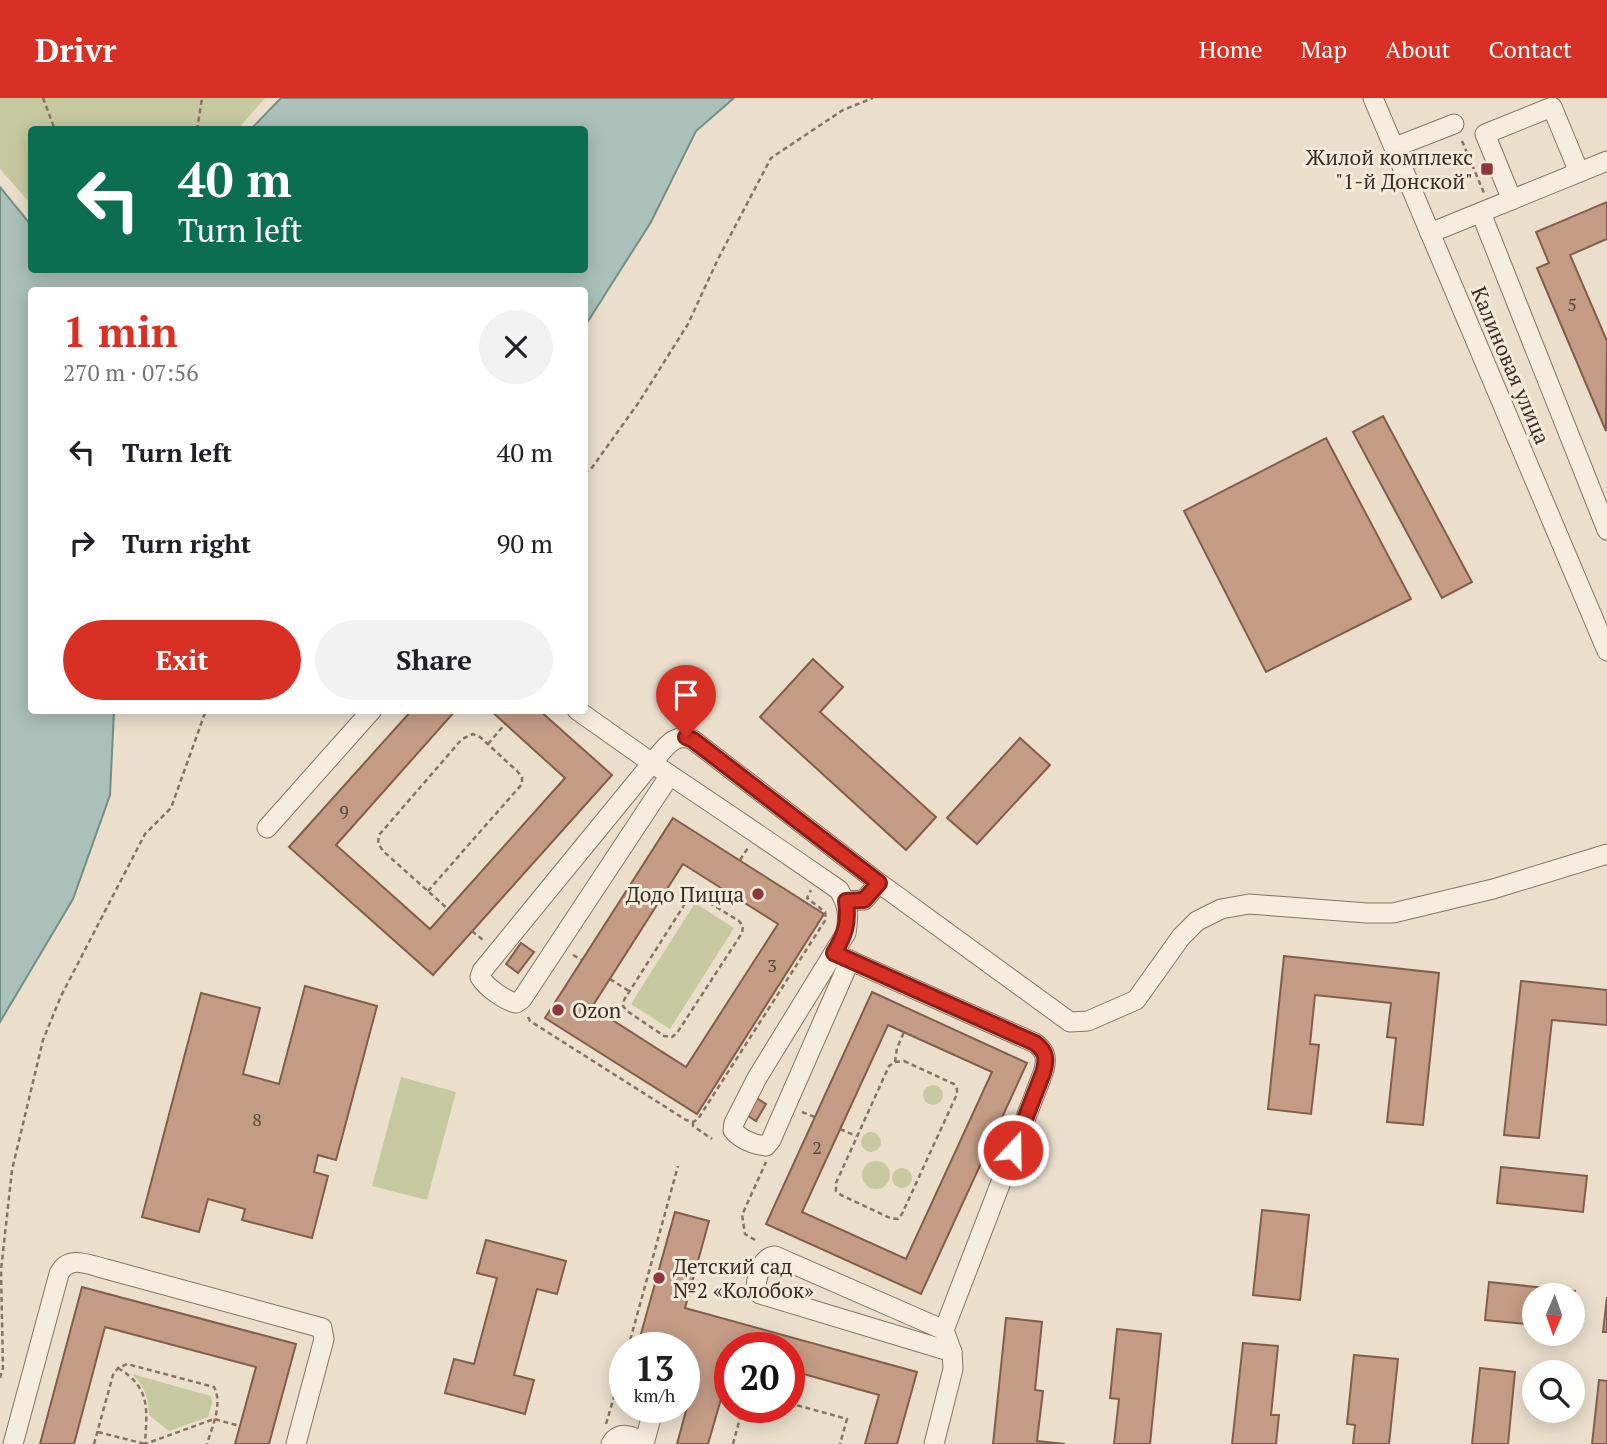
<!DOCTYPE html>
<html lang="en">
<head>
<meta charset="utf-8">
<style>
	:root { --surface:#fff; --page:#f2f2f2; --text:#202124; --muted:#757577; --accent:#d93025 }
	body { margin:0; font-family:"PT Serif",serif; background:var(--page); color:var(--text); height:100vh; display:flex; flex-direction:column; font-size:26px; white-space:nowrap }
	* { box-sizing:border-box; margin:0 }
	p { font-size:23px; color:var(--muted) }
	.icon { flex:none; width:38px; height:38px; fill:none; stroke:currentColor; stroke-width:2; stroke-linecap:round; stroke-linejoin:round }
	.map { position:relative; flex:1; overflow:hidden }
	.sheet { position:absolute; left:28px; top:189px; width:560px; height:427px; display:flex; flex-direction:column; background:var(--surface); border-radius:7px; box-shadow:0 4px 18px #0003 }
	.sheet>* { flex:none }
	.guide { position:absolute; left:28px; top:28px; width:560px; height:147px; border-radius:7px; box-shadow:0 4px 18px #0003; background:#0b6e4f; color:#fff; overflow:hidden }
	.needle { width:46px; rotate:182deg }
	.fabs { position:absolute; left:1522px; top:1185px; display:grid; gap:14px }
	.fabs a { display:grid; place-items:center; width:63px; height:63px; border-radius:50%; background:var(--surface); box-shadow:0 4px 18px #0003; font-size:35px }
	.speed { position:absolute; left:609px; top:1234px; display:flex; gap:14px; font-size:35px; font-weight:700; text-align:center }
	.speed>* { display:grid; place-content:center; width:91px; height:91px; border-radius:50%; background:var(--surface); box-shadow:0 4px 18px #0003; line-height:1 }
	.speed small { font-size:18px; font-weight:400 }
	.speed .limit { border:10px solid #d22; background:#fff; color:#111 }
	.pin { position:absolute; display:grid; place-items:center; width:60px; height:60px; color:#fff; margin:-72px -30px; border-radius:50% 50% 50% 0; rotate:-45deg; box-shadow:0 0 7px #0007 }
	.pin .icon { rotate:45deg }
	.me { position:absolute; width:77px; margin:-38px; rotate:21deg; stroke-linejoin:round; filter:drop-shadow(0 0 5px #0008) }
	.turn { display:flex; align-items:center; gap:24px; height:147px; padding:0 35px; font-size:32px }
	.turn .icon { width:91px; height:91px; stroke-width:2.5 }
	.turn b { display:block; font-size:49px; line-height:60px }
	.round { display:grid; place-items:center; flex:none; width:74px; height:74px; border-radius:37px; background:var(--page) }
	.headline { display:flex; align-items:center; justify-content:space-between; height:119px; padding:0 35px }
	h1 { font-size:42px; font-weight:700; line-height:52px; color:var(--accent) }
	.button { display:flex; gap:14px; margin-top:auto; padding:14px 35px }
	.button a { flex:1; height:80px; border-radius:42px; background:var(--accent); color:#fff; font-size:28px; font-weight:700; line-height:80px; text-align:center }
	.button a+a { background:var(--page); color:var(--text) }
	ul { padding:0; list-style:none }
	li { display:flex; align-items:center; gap:21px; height:91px; padding:0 35px }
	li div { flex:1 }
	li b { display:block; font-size:26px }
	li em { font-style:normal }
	header { display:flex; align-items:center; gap:42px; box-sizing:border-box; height:98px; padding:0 35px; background:var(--accent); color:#fff }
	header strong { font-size:33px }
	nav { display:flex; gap:38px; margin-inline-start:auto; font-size:24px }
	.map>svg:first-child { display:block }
</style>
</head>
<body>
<header>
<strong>Drivr</strong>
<nav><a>Home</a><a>Map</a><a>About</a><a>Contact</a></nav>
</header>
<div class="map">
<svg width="1607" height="1346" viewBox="0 0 1607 1346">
	<rect width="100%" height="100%" fill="#ebdfcc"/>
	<g fill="#c6c8a0">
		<polygon points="0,0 265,0 238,31 32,32 31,106 0,71"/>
		<polygon points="695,805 734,830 670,931 631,906"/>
		<polygon points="401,979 456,994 427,1102 372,1088"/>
		<circle cx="933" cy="997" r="10"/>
		<circle cx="871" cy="1044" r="10"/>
		<circle cx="876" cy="1077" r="14"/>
		<circle cx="902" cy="1080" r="10"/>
		<path d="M132 1276 211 1298 212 1305 208 1319 169 1333 149 1317C148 1299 145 1289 132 1276Z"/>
	</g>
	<polygon fill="#abc0b9" stroke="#728e85" stroke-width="2" points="281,0 734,0 696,33 651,124 585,228 584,192 32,192 32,612 114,613 110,697 73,801 0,924 0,89 31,127 32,172 68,172 70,173 81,172 584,172 584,32 251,31"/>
	<g fill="#c49c86" stroke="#825d4a" stroke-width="2" fill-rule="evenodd">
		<polygon points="1607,104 1607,141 1570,157 1607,243 1606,333 1537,170 1549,165 1536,134"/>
		<polygon points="1383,318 1472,484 1442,500 1353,334"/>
		<polygon points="1326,340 1411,501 1266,574 1184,413"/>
		<polygon points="813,561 843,589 820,614 936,719 906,752 760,619"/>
		<polygon points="412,612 456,612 336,747 430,831 565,680 490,612 539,612 612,677 433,877 289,749"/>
		<polygon points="1020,640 1050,667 977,746 947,720"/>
		<path d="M673 720 824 816 697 1016 545 920ZM683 766 778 826 686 969 592 909Z"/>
		<polygon points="521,845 534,854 518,875 506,866"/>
		<polygon points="1284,858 1439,875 1423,1027 1387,1024 1396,940 1387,939 1391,905 1315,897 1310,946 1319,947 1311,1016 1268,1011"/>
		<polygon points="1521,883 1607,892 1607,927 1552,922 1539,1040 1504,1037"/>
		<polygon points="305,888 377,908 336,1062 318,1057 314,1074 328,1078 312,1140 242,1122 245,1111 208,1101 199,1134 142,1119 201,895 260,910 243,976 279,986"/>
		<path d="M872 894 1027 965 921 1196 766 1126ZM888 927 992 974 906 1161 802 1114Z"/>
		<polygon points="755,999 766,1006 756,1023 745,1016"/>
		<polygon points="1501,1069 1587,1078 1583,1114 1497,1105"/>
		<polygon points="1262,1112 1309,1117 1300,1202 1253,1197"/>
		<polygon points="675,1114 709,1123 685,1210 917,1274 897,1346 865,1346 879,1297 789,1272 789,1250 730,1250 730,1270 708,1346 677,1346 697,1272 684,1269 684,1250 637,1250"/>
		<polygon points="486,1142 566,1163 557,1196 537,1191 514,1277 534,1282 525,1316 445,1295 454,1261 474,1266 497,1180 477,1175"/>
		<polygon points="1489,1184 1575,1193 1573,1210 1573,1197 1535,1197 1535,1227 1485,1222"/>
		<polygon points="82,1189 296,1246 269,1346 235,1346 256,1269 105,1229 74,1346 40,1346"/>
		<polygon points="1607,1199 1607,1234 1603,1234"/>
		<polygon points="1006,1220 1042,1224 1035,1292 1043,1293 1037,1343 1065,1346 993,1346"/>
		<polygon points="1117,1231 1161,1236 1150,1346 1114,1346 1119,1301 1110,1300"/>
		<polygon points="1243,1245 1278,1248 1271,1317 1279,1317 1276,1346 1232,1346"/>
		<polygon points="1354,1257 1398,1261 1389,1346 1353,1346 1355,1327 1347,1326"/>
		<polygon points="1480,1270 1515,1274 1508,1346 1472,1346"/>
		<polygon points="1599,1282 1607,1283 1607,1346 1592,1346"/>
	</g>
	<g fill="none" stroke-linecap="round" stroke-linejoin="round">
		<defs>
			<g id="minor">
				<polyline points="1373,0 1607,553"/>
				<polyline points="1395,49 1454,26"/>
				<polyline points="1512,102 1485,36 1552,9 1579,74"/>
				<polyline points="1481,115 1607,432"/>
				<polyline points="1430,135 1607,63"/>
				<path d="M577 612 652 665C664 652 673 633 693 642L879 785 1070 924 1088 923 1136 902 1181 839 1197 823 1221 811 1249 806 1367 815H1393L1493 791 1607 756"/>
				<path d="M670 677 522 901 516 905C504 902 487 890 480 879L482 873 652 665C715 707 777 749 839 792 848 807 849 818 846 835L757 980 734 1025 733 1032C740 1041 754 1047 766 1048L771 1042 850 862"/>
				<polyline points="267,730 372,612"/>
				<polyline points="846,803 864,802 879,785"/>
				<path d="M838 857 1035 945C1047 954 1047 962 1043 975L944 1232 952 1254 953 1271 934 1346"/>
				<path d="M944 1232 775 1158C761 1159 756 1180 756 1193L760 1196 952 1254"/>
				<polyline points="622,1269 625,1270"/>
				<path d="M13 1346 59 1176C68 1156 89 1167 106 1171L322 1230 324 1241 296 1346"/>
				<path d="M611 1346C618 1334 633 1335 641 1346"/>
				<polyline points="644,1346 654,1309"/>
			</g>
		</defs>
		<use href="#minor" stroke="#867361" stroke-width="21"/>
		<g stroke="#867361" stroke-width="2.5" stroke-dasharray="5 3.5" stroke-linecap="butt">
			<polyline points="43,0 55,32"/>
			<polyline points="197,32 202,0"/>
			<polyline points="1462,43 1484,95"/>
			<polyline points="584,375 591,371 639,304 688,226 718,161 771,60 843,12 873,0"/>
			<polyline points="488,646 505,626"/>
			<polyline points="740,762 748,750"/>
			<polyline points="428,793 522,686 522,679 517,673 480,639 473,636 462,641 379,737 378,745 383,753 448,811"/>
			<polygon points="694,797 700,799 739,823 743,828 742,835 677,935 672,939 664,938 627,913 623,908 624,902 688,801"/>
			<polyline points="712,805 722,790"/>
			<polyline points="472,833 483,842"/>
			<polyline points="573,857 582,862"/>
			<polyline points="610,881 629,893"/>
			<polyline points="528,919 530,923 686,1022 693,1024 698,1021 826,821 825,814 807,800 811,792"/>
			<polygon points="904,963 954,986 957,991 957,996 902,1116 898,1121 890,1120 841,1097 836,1093 836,1085 889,968 895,964"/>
			<polyline points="895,964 897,950 904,934"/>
			<polyline points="802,1014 815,1019"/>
			<polyline points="693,1024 693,1028 712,1041"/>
			<polyline points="840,1031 856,1038"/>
			<polyline points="755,1142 745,1136 742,1117 766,1064"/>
			<polyline points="628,1250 678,1068"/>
			<path d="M118 1270C151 1290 147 1311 145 1346L214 1321 240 1328"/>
			<polyline points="0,1280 3,1270 1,1172 12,1072 43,942 61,898 145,736 171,710 206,612"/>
			<polyline points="725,1287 730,1289"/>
			<polyline points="789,1305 847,1321 840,1346"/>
			<polyline points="606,1326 618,1285"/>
			<polyline points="98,1334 145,1346"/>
			<path d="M94 1346 113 1277 118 1270 127 1266 214 1289C223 1306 212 1329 207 1346"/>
			<polyline points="733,1346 743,1309"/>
		</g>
		<use href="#minor" stroke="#f6edde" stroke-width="19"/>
	</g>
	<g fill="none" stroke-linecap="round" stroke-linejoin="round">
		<defs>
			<path id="route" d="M686 639 693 642 879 785 864 802 846 803C849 825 845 837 834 855L1035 945C1047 954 1047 962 1043 975L1013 1052"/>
		</defs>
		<use href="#route" stroke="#8d1f18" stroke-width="18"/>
		<use href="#route" stroke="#d93025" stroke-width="12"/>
	</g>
	<g fill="#8e383d" stroke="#f3eada" stroke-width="2.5">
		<rect x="1480" y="64" width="14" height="14" rx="3.5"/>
		<circle cx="758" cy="796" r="7"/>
		<circle cx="558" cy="912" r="7"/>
		<circle cx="659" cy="1180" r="7"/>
	</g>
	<g text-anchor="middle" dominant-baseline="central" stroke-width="6" stroke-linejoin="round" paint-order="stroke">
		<g font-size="18" fill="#5b483c">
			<text x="1572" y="206">5</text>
			<text x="344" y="713">9</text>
			<text x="772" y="867">3</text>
			<text x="257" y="1021">8</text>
			<text x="817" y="1049">2</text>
		</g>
		<g font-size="21" fill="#382c23" stroke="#f3eada" text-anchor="end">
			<text x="1473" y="59">Жилой комплекс<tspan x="1473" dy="24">"1-й Донской"</tspan></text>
			<text x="744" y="796">Додо Пицца</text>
			<text x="572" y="912" text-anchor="start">Ozon</text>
			<text x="673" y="1168" text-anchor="start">Детский сад<tspan x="673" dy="24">№2 «Колобок»</tspan></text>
		</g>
		<g font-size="21" fill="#382c23" stroke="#f3eada">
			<text transform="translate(1511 267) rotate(67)">Калиновая улица</text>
		</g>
	</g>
</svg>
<div class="fabs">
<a><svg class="needle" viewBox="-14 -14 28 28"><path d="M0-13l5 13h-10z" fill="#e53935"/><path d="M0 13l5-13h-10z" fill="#757577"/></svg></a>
<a><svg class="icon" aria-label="search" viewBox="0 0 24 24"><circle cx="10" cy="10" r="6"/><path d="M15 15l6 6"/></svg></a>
</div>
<div class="speed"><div>13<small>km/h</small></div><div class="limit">20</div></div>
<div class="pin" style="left:686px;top:639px;background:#d93025"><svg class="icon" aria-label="arrive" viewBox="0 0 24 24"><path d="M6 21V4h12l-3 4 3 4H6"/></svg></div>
<svg class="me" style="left:1013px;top:1052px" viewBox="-20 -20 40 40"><circle r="17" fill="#d93025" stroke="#fff" stroke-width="3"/><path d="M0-11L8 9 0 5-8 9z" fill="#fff"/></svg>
<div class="guide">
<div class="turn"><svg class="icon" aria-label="left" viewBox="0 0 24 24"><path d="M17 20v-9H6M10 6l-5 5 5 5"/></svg><div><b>40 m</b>Turn left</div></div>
</div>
<section class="sheet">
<div class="headline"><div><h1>1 min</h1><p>270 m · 07:56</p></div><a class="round"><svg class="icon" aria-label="close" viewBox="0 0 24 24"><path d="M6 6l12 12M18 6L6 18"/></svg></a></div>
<ul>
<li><svg class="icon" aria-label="left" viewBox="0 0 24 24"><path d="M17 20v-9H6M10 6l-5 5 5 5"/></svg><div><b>Turn left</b></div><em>40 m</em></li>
<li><svg class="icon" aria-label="right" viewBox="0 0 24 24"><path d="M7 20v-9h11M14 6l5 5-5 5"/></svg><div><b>Turn right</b></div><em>90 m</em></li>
</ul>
<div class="button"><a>Exit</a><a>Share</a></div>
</section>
</div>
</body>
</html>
